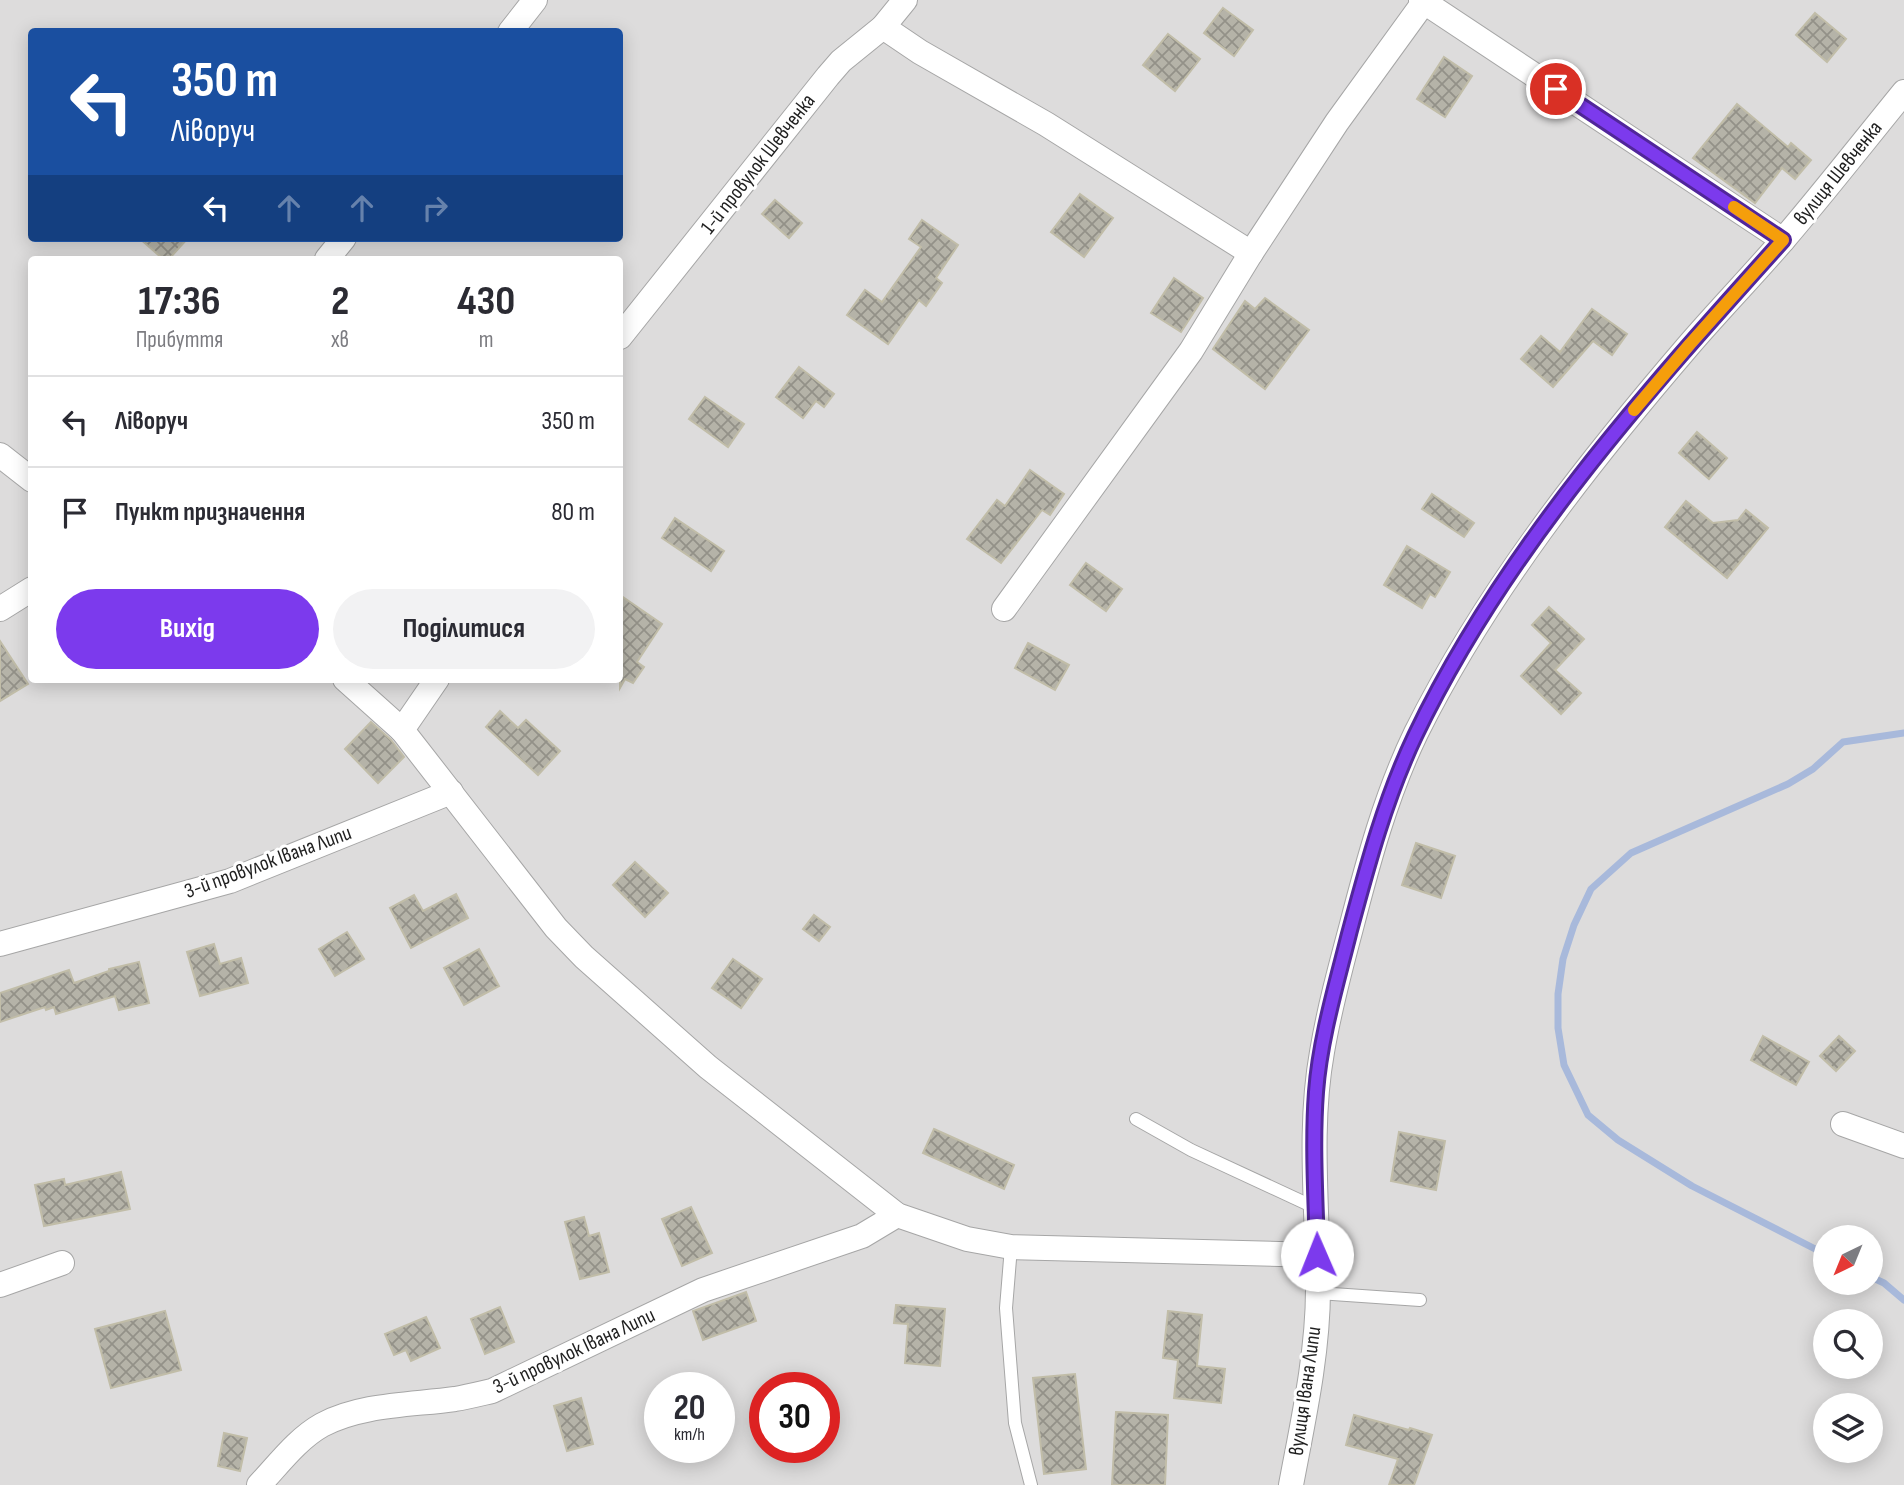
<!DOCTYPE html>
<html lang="uk">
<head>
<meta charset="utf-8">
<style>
	:root { --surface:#fff; --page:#f2f2f3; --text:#2b2b33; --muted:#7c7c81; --line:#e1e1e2; --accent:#7c3aed }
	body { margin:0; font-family:"Sofia Sans Condensed",sans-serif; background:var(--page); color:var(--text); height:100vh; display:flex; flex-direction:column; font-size:26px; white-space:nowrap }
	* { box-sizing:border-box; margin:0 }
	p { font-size:23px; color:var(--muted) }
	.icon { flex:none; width:38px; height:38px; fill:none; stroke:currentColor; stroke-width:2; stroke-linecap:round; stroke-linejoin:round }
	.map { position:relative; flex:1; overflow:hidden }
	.side { position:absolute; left:28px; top:256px; width:595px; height:427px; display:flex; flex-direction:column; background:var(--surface); border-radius:7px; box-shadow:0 4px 18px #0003 }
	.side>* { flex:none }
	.hud { position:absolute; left:28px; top:28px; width:595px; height:214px; border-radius:7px; box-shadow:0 4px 18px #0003; background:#1a4fa0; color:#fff; overflow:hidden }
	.needle { width:46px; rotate:223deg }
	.controls { position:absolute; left:1813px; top:1225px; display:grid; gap:14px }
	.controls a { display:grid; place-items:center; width:70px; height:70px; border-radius:50%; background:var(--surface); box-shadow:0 4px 18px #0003; font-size:35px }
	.speed { position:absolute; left:644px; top:1372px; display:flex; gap:14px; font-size:35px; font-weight:700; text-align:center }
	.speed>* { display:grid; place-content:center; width:91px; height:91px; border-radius:50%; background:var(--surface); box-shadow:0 4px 18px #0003; line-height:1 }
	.speed small { font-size:18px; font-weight:400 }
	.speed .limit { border:10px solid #d22; background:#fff; color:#111 }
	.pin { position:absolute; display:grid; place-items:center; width:60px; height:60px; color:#fff; margin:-30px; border:4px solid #fff; border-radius:50%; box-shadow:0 2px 7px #0007 }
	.me { position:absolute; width:77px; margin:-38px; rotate:359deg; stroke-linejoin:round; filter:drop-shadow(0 0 5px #0008) }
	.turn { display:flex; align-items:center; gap:24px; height:147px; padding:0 28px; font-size:32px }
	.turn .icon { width:91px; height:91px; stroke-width:2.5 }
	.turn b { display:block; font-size:49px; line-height:60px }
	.lanes { display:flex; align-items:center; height:66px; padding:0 28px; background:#0003; justify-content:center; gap:35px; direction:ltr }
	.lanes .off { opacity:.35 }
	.eta { display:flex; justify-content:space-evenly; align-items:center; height:119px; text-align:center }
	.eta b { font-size:42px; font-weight:700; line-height:49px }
	.button { display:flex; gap:14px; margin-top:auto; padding:14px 28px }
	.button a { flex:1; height:80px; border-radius:42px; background:var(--accent); color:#fff; font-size:28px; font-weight:700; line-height:80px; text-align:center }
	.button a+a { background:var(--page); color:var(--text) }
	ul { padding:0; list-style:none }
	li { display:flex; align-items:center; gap:21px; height:91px; padding:0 28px; border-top:2px solid var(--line) }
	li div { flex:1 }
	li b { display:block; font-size:26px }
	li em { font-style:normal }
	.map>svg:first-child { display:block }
</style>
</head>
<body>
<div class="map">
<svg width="1904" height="1485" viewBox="0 0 1904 1485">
	<defs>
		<pattern id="building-cross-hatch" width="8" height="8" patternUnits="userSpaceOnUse" patternTransform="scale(1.75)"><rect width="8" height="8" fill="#b5b3a8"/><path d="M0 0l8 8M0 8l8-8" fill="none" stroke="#939188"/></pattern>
	</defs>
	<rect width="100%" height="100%" fill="#eeefe6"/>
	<path fill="#dddcdc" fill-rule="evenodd" d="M0 0H1904V1485H0ZM32 32H620V238H32ZM32 259H620V679H32ZM1825 1237H1871V1283H1825ZM1825 1321H1871V1367H1825ZM660 1388H719V1447H660ZM765 1388H824V1447H765ZM1825 1405H1871V1451H1825Z"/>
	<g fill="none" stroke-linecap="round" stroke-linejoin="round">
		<g stroke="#a8b9db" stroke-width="7">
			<polyline points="1825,1254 1692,1186 1618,1140 1588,1115 1564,1065 1558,1028 1558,994 1563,959 1574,925 1591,889 1631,853 1788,784 1813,769 1843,742 1904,733"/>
			<polyline points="1871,1277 1884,1283 1904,1300"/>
		</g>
	</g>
	<g fill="url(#building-cross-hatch)" stroke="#c1bda8" stroke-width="2">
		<polygon points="1223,8 1253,30 1234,56 1204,33"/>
		<polygon points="1815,13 1846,39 1827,62 1796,35"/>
		<polygon points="1168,34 1200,59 1175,91 1143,65"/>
		<polygon points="1444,57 1472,76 1445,117 1417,99"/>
		<polygon points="1737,104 1788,147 1791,143 1811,160 1795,179 1782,168 1755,203 1693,158"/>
		<polygon points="1080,194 1113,218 1084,257 1051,232"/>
		<polygon points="775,200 802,223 789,238 762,214"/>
		<polygon points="922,220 958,245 936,278 942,283 926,306 919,300 888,344 847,315 865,290 882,302 921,247 909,239"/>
		<polygon points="139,238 188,238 169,259 163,259"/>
		<polygon points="1174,278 1203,298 1181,332 1151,313"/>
		<polygon points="1265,298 1309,330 1265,389 1213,349 1245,301 1255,309"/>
		<polygon points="1592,309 1627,334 1612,355 1593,341 1553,387 1521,359 1541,336 1560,352"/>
		<polygon points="799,367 834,394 824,407 816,401 803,418 776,397"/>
		<polygon points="705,397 744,424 728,447 689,419"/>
		<polygon points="1697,432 1727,458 1709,479 1679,453"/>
		<polygon points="1030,470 1064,494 1050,515 1042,510 1001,563 967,539 997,500 1005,506"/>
		<polygon points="1432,494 1474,523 1464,537 1422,509"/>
		<polygon points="1686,501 1713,523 1738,520 1746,510 1768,528 1727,578 1665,527"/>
		<polygon points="675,518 724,551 711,571 662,538"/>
		<polygon points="1407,546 1450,572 1435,597 1430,594 1422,608 1384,585"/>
		<polygon points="1086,563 1122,589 1106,611 1070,585"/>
		<polygon points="620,595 662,624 637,662 644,667 633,683 625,679 620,688"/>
		<polygon points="1549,607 1584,639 1555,670 1581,693 1561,714 1521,676 1551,643 1532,625"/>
		<polygon points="0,641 28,684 0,701"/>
		<polygon points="1028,643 1069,665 1055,690 1015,668"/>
		<polygon points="500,711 518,728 526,720 560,751 538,775 486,727"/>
		<polygon points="371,722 391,740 404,757 378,783 345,749"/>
		<polygon points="1416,843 1455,856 1441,898 1402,885"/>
		<polygon points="635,862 668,893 645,917 613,885"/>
		<polygon points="456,894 468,918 411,948 390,908 414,895 423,911"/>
		<polygon points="814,915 830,927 819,941 803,929"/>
		<polygon points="347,932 364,959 335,976 319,949"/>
		<polygon points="214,944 220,964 241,958 248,983 200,996 187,952"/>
		<polygon points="479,949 499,986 464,1005 444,968"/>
		<polygon points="733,959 762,979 741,1008 712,988"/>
		<polygon points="139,962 149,1003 119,1010 115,996 56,1014 54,1007 46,1010 45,1007 0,1022 0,993 69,970 74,983 109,971 109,969"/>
		<polygon points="1763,1036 1809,1062 1796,1085 1751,1060"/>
		<polygon points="1839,1036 1855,1051 1836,1071 1820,1056"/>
		<polygon points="934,1129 1014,1165 1004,1189 923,1153"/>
		<polygon points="1399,1132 1445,1141 1436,1190 1391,1181"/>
		<polygon points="121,1172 130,1209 44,1226 35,1185 64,1179 65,1185"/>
		<polygon points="691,1207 712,1253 682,1266 662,1219"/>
		<polygon points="584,1217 589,1236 599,1233 609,1272 580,1279 565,1222"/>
		<polygon points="746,1292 756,1321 703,1340 693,1311"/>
		<polygon points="896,1305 945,1309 940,1366 905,1363 908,1324 894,1323"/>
		<polygon points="500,1307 514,1342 485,1354 471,1319"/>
		<polygon points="165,1311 181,1370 111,1388 95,1329"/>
		<polygon points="1168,1311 1202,1315 1197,1366 1225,1369 1221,1403 1174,1398 1178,1360 1163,1358"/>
		<polygon points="426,1317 440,1348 411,1361 406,1350 394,1355 385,1334"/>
		<polygon points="1075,1374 1086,1469 1044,1474 1033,1378"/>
		<polygon points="581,1398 593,1444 567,1451 554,1406"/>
		<polygon points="1116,1412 1168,1415 1165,1485 1112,1485"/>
		<polygon points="1354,1415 1409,1430 1410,1428 1432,1435 1414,1485 1389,1485 1398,1459 1346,1445"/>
		<polygon points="224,1433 247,1438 240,1471 218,1466"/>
	</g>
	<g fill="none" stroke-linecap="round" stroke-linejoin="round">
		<defs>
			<g id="service">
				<polyline points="1136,1119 1191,1150 1316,1208"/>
				<polyline points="1011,1247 1006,1308 1015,1423 1031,1485"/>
				<polyline points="1318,1293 1420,1300"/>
			</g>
			<g id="minor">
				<polyline points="1421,0 1783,240"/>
				<polyline points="883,27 920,52 1046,124 1251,253"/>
				<polyline points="510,32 535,0"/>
				<polyline points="327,259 344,238"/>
				<polyline points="620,337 828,76 841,61 883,27 905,0"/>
				<polyline points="0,455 32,480"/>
				<polyline points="0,609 32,589"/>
				<polyline points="1004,609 1191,351 1251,253 1337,122 1424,2"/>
				<polyline points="345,679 402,730 556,928 584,957 708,1067 897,1215 967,1239 1011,1247 1317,1255"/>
				<polyline points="402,730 437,679"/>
				<polyline points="0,944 230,881 451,792"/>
				<polyline points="1843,1124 1904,1146"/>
				<polyline points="0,1285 62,1263"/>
				<path d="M259 1485C278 1465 297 1439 322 1425 361 1404 412 1405 455 1399 467 1397 479 1394 492 1391L703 1290 862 1236 897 1215"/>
				<path d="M1291 1485C1303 1421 1318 1354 1318 1289 1318 1210 1308 1130 1322 1052 1329 1010 1340 969 1351 928 1368 862 1386 795 1416 733 1487 591 1586 465 1689 345 1720 309 1753 275 1784 239 1825 191 1864 141 1904 92"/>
			</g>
		</defs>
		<use href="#service" stroke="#a6a6a6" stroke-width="14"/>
		<use href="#minor" stroke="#a6a6a6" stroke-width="26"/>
		<use href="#service" stroke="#fff" stroke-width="12"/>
		<use href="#minor" stroke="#fff" stroke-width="24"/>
	</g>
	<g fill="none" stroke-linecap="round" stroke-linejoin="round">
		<defs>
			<path id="route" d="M1317 1255C1316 1201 1312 1146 1316 1092 1320 1039 1336 986 1349 934 1367 867 1385 799 1415 736 1504 550 1646 392 1783 240L1556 89"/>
		</defs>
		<use href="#route" stroke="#51269a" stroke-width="18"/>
		<use href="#route" stroke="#7c3aed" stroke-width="12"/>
		<polyline stroke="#f59e0b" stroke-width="12" points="1634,410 1690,344 1783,240 1734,207"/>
	</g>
	<g text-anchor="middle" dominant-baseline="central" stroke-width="6" stroke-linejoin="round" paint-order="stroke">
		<g font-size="21" fill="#1f1f1f" stroke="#fff">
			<text transform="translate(758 164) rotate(-52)">1-й провулок Шевченка</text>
			<text transform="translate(1838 173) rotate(-51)">вулиця Шевченка</text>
			<text transform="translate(268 862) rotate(-20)">3-й провулок Івана Липи</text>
			<text transform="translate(574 1351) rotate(-25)">3-й провулок Івана Липи</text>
			<text transform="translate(1305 1391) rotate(-82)">вулиця Івана Липи</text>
		</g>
	</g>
</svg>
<div class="controls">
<a><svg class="needle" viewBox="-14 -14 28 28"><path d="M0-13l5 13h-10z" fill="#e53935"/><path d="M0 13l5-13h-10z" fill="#7c7c81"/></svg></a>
<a><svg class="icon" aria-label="search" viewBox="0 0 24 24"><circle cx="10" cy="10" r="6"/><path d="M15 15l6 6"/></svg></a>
<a><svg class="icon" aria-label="layers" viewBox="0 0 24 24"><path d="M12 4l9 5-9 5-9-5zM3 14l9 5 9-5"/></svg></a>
</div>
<div class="speed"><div>20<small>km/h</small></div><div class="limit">30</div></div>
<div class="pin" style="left:1556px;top:89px;background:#d93025"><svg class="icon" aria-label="arrive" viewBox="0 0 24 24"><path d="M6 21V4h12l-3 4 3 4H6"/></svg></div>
<svg class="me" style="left:1317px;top:1255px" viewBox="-20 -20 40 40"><circle r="19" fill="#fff"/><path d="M0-13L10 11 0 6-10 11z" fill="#7c3aed"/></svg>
<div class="hud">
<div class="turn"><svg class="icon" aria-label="left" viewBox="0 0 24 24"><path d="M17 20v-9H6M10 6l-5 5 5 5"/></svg><div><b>350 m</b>Ліворуч</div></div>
<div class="lanes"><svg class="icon" aria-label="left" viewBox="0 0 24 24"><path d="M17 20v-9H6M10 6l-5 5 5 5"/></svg><svg class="icon off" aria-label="ahead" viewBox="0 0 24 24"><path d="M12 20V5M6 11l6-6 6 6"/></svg><svg class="icon off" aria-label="ahead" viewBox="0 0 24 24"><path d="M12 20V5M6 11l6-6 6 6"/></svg><svg class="icon off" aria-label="right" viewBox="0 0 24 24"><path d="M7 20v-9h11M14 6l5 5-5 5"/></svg></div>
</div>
<section class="side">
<div class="eta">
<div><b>17:36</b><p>Прибуття</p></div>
<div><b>2</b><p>хв</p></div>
<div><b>430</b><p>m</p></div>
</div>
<ul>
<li><svg class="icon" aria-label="left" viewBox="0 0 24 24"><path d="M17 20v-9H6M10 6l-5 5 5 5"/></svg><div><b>Ліворуч</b></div><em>350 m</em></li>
<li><svg class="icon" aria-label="arrive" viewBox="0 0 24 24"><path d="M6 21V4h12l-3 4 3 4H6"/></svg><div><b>Пункт призначення</b></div><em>80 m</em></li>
</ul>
<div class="button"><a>Вихід</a><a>Поділитися</a></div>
</section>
</div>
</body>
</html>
